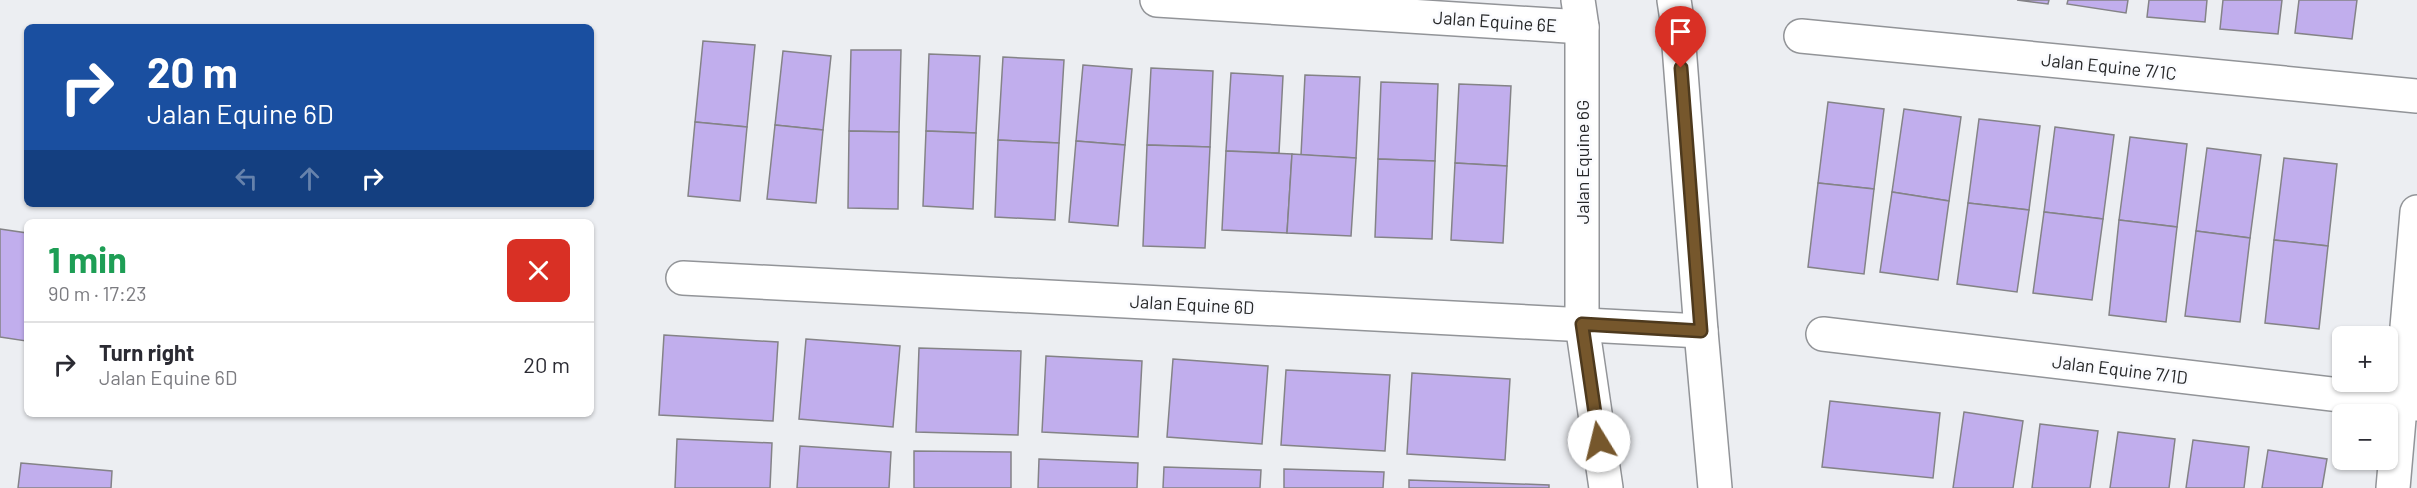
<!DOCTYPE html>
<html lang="en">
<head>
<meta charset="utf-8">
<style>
	:root { --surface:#fff; --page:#f2f2f3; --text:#2b2b33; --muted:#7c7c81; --line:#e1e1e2 }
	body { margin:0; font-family:Barlow,sans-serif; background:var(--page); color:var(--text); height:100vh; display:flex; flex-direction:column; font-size:22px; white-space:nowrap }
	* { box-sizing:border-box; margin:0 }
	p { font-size:20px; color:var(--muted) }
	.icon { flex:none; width:33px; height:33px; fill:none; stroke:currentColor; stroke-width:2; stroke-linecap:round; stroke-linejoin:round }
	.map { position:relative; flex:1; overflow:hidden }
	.sheet { position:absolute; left:24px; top:219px; width:570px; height:198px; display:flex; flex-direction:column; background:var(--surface); border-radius:9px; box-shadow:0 2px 4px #0004 }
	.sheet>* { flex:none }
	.hud { position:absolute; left:24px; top:24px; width:570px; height:183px; border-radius:9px; box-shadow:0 2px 4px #0004; background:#1a4fa0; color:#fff; overflow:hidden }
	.tools { position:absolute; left:2332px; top:326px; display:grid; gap:12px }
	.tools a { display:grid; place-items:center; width:66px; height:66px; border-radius:9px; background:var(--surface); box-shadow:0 2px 4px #0004; font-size:30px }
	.pin { position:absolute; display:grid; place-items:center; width:51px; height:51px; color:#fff; margin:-62px -26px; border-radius:50% 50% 50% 0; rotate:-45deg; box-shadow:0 0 6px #0007 }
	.pin .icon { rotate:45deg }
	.me { position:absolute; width:66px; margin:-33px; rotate:351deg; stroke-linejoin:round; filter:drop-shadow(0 0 4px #0008) }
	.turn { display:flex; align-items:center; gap:21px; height:126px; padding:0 24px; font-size:27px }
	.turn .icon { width:78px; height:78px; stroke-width:2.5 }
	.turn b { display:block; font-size:42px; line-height:51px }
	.lanes { display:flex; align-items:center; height:57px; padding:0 24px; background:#0003; justify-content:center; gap:30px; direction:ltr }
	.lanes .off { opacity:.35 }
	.round { display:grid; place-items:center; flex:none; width:63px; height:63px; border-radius:9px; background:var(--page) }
	.summary { display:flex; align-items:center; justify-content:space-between; height:102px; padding:0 24px }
	h1 { font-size:36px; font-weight:700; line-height:45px; color:#1e9e55 }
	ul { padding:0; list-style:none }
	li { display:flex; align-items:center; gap:18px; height:84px; padding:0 24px; border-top:2px solid var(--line) }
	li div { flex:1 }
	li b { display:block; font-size:22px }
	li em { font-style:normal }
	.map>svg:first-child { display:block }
</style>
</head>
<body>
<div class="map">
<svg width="2417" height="488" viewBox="0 0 2417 488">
	<rect width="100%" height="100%" fill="#eceef2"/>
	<g fill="#c1aeed" stroke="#848387" stroke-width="1.5">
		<polygon points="2017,0 2049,0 2048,4"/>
		<polygon points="2068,0 2128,0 2126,13 2067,4"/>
		<polygon points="2149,0 2207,0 2205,22 2147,17"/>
		<polygon points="2223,0 2282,0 2278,34 2220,29"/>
		<polygon points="2299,0 2357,0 2352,39 2295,33"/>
		<polygon points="703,41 755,45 747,127 695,122"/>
		<polygon points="851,50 901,50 899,132 849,131"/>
		<polygon points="783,51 831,56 823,130 775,125"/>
		<polygon points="929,54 980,56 976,133 926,131"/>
		<polygon points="1003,57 1064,60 1059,143 998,140"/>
		<polygon points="1083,65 1132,69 1125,145 1076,141"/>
		<polygon points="1151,68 1213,71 1210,147 1147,145"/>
		<polygon points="1231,73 1283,76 1279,153 1226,151"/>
		<polygon points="1305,75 1360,77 1356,158 1301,155"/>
		<polygon points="1381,82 1438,84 1435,161 1378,159"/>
		<polygon points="1459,84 1511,86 1507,166 1455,163"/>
		<polygon points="1828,102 1884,109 1874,189 1818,183"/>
		<polygon points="1904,109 1961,117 1949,201 1892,192"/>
		<polygon points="1979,119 2040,126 2029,210 1968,203"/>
		<polygon points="695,122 747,127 740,201 688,196"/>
		<polygon points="775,125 823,130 816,203 767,199"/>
		<polygon points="2055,127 2114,135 2103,219 2044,212"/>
		<polygon points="849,131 899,132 898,209 848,208"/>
		<polygon points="926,131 976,133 973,209 923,206"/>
		<polygon points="2130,137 2187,144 2177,227 2119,220"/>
		<polygon points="998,140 1059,143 1055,220 995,217"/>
		<polygon points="1076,141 1125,145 1118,226 1069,222"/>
		<polygon points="1147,145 1210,147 1205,248 1143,246"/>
		<polygon points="2207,148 2261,155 2250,238 2196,231"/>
		<polygon points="1226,151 1292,154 1287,233 1222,230"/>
		<polygon points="1292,154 1356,158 1351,236 1287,233"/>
		<polygon points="2284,158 2337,164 2328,246 2274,240"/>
		<polygon points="1378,159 1435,161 1432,239 1375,237"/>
		<polygon points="1455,163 1507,166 1503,243 1451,240"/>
		<polygon points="1818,183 1874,189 1864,274 1808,267"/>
		<polygon points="1892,192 1949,201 1938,280 1880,272"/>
		<polygon points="1968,203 2029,210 2017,292 1957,284"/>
		<polygon points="2044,212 2103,219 2092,300 2033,293"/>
		<polygon points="2119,220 2177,227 2166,322 2109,315"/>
		<polygon points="0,229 27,233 26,341 0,337"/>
		<polygon points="2196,231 2250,238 2240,322 2185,316"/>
		<polygon points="2274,240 2328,246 2319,329 2265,323"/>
		<polygon points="664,335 778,342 773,421 659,415"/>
		<polygon points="806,339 900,346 893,427 799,419"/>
		<polygon points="919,348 1021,351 1018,435 916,432"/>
		<polygon points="1046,356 1142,361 1138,437 1042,432"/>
		<polygon points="1173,359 1268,366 1262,444 1167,437"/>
		<polygon points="1286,370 1390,375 1385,451 1281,445"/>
		<polygon points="1412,373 1510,379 1505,460 1407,454"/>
		<polygon points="1830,401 1940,413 1933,478 1822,467"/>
		<polygon points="1964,412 2023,421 2013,488 1953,488"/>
		<polygon points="2040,424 2098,431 2090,488 2032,488"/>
		<polygon points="2118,432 2175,439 2169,488 2110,488"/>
		<polygon points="677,439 772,443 770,488 675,488"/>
		<polygon points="2193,440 2249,447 2244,488 2186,488"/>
		<polygon points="800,446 891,452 889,488 797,488"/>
		<polygon points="2268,450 2327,459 2322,488 2262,488"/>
		<polygon points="914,451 1011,452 1011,488 914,488"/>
		<polygon points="1039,459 1138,463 1137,488 1038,488"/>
		<polygon points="21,463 112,471 111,488 18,488"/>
		<polygon points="1164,467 1261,470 1260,488 1163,488"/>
		<polygon points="1284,469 1384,472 1383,488 1284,488"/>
		<polygon points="1409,480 1549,485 1549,488 1409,488"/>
	</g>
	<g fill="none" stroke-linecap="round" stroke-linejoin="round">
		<defs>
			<g id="minor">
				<polyline points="1157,0 1582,27"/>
				<polyline points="1578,0 1582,27 1582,324 1606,488"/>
				<polyline points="1674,0 1677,20 1701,331 1715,488"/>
				<polyline points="1801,36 2417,96"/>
				<polyline points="683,278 1701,331"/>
				<polyline points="1823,334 2417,404"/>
				<polyline points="2393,488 2417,212"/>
			</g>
		</defs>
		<use href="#minor" stroke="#929498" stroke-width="36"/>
		<use href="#minor" stroke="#fff" stroke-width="33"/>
	</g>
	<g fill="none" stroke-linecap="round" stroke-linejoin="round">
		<defs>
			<polyline id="route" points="1599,441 1582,324 1701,331 1681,68"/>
		</defs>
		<use href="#route" stroke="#4d391d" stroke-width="15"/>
		<use href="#route" stroke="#76572c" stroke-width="10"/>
	</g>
	<g text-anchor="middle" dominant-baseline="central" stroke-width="5" stroke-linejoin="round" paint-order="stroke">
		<g font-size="18" fill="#272829" stroke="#fafbfe">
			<text transform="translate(1495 21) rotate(4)">Jalan Equine 6E</text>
			<text transform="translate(2109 66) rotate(6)">Jalan Equine 7/1C</text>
			<text transform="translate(1582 162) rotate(-90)">Jalan Equine 6G</text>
			<text transform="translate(1192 304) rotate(3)">Jalan Equine 6D</text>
			<text transform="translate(2120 369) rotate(7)">Jalan Equine 7/1D</text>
		</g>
	</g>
</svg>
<div class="tools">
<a>+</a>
<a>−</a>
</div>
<div class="pin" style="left:1681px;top:68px;background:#d93025"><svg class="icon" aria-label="arrive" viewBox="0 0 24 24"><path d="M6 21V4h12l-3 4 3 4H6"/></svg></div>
<svg class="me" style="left:1599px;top:441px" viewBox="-20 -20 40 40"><circle r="19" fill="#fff"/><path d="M0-13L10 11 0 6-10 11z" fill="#76572c"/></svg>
<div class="hud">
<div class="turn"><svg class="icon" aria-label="right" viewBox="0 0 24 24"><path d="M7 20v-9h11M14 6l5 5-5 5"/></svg><div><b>20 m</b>Jalan Equine 6D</div></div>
<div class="lanes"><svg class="icon off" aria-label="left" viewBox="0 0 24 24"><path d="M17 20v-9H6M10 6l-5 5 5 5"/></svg><svg class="icon off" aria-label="ahead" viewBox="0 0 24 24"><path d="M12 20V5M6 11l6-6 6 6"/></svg><svg class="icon" aria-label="right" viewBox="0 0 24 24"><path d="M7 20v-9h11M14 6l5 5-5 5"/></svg></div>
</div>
<section class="sheet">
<div class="summary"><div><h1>1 min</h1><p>90 m · 17:23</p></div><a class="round" style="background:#d93025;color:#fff"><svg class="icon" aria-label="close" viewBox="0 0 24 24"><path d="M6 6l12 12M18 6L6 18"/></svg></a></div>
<ul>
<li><svg class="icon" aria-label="right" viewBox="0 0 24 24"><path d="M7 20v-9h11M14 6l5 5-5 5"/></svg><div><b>Turn right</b><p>Jalan Equine 6D</p></div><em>20 m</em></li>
</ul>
</section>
</div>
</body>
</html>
